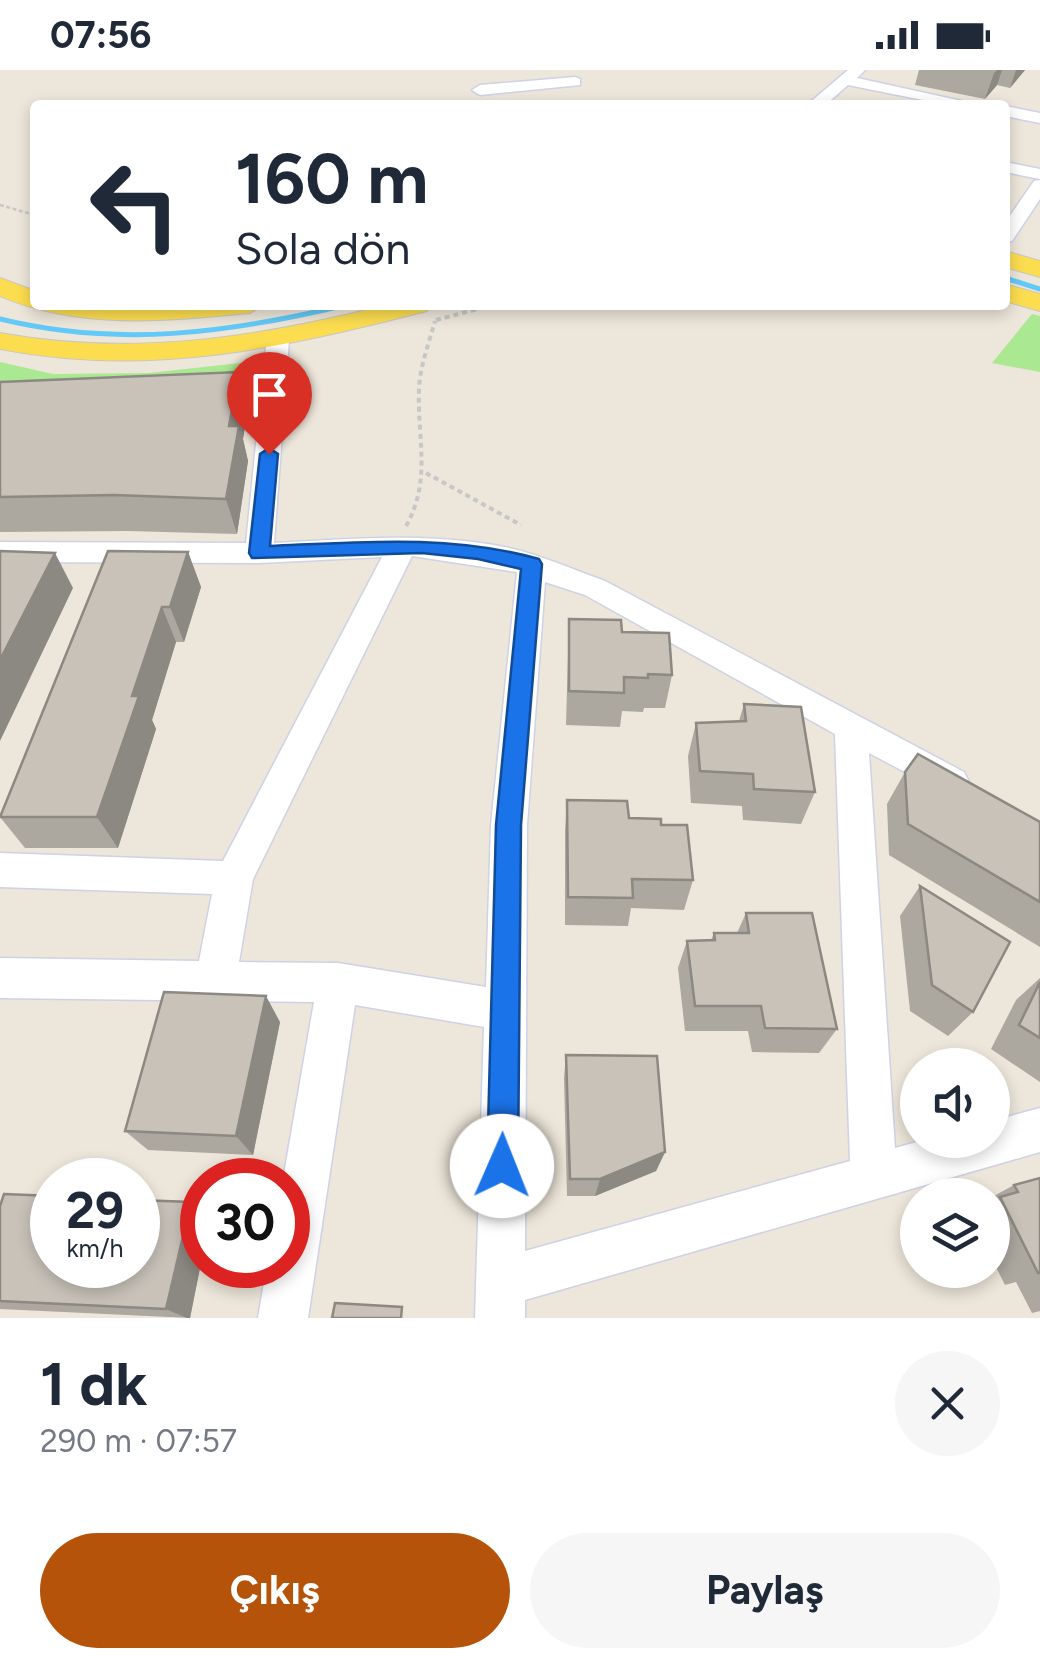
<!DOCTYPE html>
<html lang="tr">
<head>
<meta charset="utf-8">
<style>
	:root { --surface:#fff; --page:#f6f6f7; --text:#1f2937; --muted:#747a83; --accent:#b45309 }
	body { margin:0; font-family:Figtree,sans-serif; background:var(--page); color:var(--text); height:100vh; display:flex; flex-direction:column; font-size:38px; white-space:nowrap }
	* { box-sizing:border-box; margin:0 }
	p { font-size:32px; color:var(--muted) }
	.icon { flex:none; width:55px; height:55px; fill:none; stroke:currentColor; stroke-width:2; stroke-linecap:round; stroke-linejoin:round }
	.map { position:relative; height:1248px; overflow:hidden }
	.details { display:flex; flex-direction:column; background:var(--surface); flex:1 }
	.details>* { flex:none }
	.banner { position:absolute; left:30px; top:30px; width:980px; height:210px; border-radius:10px; box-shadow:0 5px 15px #0003; background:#fff; color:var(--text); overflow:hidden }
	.buttons { position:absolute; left:900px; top:978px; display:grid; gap:20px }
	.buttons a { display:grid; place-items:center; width:110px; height:110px; border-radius:50%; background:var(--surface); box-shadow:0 5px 15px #0003; font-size:50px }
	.speed { position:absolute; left:30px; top:1088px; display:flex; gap:20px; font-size:50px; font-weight:700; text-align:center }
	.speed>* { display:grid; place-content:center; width:130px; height:130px; border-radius:50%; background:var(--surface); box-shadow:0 5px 15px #0003; line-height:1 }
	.speed small { font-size:25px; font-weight:400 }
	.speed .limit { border:15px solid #d22; background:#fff; color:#111 }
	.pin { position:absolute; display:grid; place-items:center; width:85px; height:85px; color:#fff; margin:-102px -42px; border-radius:50% 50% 50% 0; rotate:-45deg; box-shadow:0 0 10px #0007 }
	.pin .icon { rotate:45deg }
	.me { position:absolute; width:110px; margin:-55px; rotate:1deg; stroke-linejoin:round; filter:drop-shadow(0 0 8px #0008) }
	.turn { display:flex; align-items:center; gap:35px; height:210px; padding:0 40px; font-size:45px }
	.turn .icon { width:130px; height:130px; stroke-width:2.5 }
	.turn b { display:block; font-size:70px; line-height:85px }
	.round { display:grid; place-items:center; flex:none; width:105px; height:105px; border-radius:52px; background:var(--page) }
	.summary { display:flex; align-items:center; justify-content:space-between; height:170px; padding:0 40px }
	h1 { font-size:60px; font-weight:700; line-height:75px }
	.primary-button { display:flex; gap:20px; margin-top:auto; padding:20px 40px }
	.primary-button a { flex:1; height:115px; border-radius:60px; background:var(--accent); color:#fff; font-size:40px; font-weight:700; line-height:115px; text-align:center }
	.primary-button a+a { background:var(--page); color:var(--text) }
	.status { display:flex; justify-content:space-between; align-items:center; height:70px; padding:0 50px; background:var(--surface); direction:ltr }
	.status svg { height:28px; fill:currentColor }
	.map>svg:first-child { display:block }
</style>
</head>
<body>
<div class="status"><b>07:56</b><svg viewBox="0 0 49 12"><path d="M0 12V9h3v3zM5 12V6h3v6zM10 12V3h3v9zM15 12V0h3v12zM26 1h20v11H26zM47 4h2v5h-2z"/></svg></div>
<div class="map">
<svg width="1040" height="1248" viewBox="0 0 1040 1248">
	<rect width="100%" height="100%" fill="#ede6da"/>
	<g fill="#aae891">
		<polygon points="1032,244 1040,246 1040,302 992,293"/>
		<polygon points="259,291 250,314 0,332 0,292 53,304 149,303"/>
	</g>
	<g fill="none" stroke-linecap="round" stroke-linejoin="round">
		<g stroke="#63c9f8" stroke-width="5">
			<polyline points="1005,208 1040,219"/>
			<path d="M0 249C118 278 229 263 346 235"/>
		</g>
		<defs>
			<g id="minor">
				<polygon points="848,0 865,0 857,8 980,35 948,35 848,15 825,35 807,35"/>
				<polygon points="575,7 580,9 580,15 480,25 472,20 480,15"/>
				<polygon points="1005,36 1040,43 1040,53 1005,46"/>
				<polygon points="1005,92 1040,99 1040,109 1005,102"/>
				<polygon points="1040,110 1040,129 1012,171 1005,173 1005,153 1034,111"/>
				<path d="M278 262 289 269 274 473C351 469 428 462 504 477 539 484 571 499 605 511L964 702 969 712 964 722 952 727 869 683 895 1078 924 1070H992V1051L1040 1038V1082L525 1230V1248H475L484 957 355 935 308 1248H258L267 1195H288V1110H283L314 932 0 928V888L199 891 212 824 0 817V783L223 791 382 487 259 493 0 492V472L246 473 261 325 199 330 187 323 199 316 262 311 267 269ZM412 486 517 502 491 755 486 917 338 893 239 892 253 809ZM545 512 585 525 835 664 850 1091 525 1181 527 755Z"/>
			</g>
			<g id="major">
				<polygon points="1005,181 1040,191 1040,207 1005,197"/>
				<path d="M0 208 35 221V235H263L250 243C165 251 79 260 0 226Z"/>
				<polygon points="1005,214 1040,224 1040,241 1005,231"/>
				<path d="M386 235H431L427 241C282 278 151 308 0 279V263C132 287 257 268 386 235Z"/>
			</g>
		</defs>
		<use href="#minor" stroke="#cfd2e4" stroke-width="3"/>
		<use href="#major" stroke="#c7c7c7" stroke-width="2"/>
		<polyline stroke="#c7c7c7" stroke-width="2.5" stroke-dasharray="4 2.5" stroke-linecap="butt" points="0,135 35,145"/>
		<g stroke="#c7c7c7" stroke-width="4" stroke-dasharray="5 4" stroke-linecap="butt">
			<polyline points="436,250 478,239"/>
			<polyline points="426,403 521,455"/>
			<path d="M406 456C432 410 417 369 419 319 420 296 429 273 435 251"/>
		</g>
		<use href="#minor" fill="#fff" fill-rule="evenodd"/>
		<use href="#major" fill="#fcdd50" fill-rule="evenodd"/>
	</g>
	<g fill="#aca79f">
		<polygon points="919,0 1025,0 1010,18 997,15 985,29 915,15"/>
		<polygon points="239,302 248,337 243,369 248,391 237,464 129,461 0,462 0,312"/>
		<polygon points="188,482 201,517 184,572 176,572 152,650 156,659 118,778 25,778 0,747"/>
		<polygon points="569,549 622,562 672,605 665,638 644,638 643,642 622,641 620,657 566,655"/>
		<polygon points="744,634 815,722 801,754 743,750 742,736 691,733 688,686 696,653 739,651"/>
		<polygon points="905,702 1040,752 1040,877 889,785 887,734"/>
		<polygon points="567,730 629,748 661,755 693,810 684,840 631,838 628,856 565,855 565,761"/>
		<polygon points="920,816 973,942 948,966 910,941 900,846"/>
		<polygon points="746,843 837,959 819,983 752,982 748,961 685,961 678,898 687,871 711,870 714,863 737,863"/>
		<polygon points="1040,908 1040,1012 991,979 1016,930"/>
		<polygon points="280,952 253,1085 148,1080 125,1061"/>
		<polygon points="566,985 665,1082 656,1101 595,1126 567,1126 564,1008"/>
		<polygon points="1040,1108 1040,1241 1032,1243 1016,1212 1005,1215 992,1189 992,1127 1014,1115"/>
		<polygon points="191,1132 202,1141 202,1188 190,1248 0,1239 0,1136"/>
	</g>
	<g fill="#8c8882">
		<polygon points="997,0 1002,0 997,15 985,29 994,3"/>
		<polygon points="1016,0 1025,0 1010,18"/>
		<polygon points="239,302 248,337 243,369 248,391 237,464 226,429 229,356"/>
		<polygon points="188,482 201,517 184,572 170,537"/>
		<polygon points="55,483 73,518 0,671 0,590"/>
		<polygon points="162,537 176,572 152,650 156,659 118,778 97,747 132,626"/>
		<polygon points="266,926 280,952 253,1085 236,1066"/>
		<polygon points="665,1082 656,1101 595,1126 600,1109"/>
		<polygon points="191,1132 202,1141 202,1188 190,1248 187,1248 166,1239"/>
	</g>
	<g fill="#c8c2b9" stroke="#8c8882" stroke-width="2.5">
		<polygon points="239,302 229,356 239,356 226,429 114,425 0,427 0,312"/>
		<polygon points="0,481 55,483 0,590"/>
		<polygon points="108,481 188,482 170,537 162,537 132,626 139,626 97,747 0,747"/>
		<polygon points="569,549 621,550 622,562 669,563 672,605 648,604 648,608 624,607 624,623 569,621"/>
		<polygon points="744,634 801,637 815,722 754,719 753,704 700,701 696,653 746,651"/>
		<polygon points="918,684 1040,752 1040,832 908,754 905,702"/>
		<polygon points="567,730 627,731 629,748 661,749 661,755 687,755 693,810 632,809 633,828 568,827"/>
		<polygon points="920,816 1010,872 973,942 932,915"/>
		<polygon points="746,843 812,843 837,959 765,958 761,936 695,936 687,871 715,870 714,863 749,863"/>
		<polygon points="1040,912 1040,968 1019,955"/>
		<polygon points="164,922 266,926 236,1066 125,1061"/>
		<polygon points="566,985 657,986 665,1082 600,1109 570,1109"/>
		<polygon points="1040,1108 1040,1203 1038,1203 1000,1127 1018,1122 1014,1115"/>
		<polygon points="4,1124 52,1126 52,1195 138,1195 138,1130 191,1132 166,1239 0,1231 0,1136"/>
		<polygon points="335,1233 402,1237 401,1248 332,1248"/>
	</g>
	<path fill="#1a73e8" stroke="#114b97" stroke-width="2.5" d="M269 378 278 384 270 476C361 472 450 464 539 489L542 494 521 755 518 1096 514 1107 502 1112 491 1107 487 1096 496 755 521 499 478 489 422 483 252 488 249 483 260 384Z"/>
</svg>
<div class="buttons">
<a><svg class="icon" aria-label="sound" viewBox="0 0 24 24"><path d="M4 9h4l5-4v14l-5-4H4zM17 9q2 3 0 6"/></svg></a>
<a><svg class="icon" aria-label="layers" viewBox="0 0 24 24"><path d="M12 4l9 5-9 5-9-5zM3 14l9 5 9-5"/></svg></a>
</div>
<div class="speed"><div>29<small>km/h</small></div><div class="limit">30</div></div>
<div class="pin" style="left:269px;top:384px;background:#d93025"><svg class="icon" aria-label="arrive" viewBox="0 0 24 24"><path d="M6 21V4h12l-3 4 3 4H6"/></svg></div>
<svg class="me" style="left:502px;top:1096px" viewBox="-20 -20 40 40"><circle r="19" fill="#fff"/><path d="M0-13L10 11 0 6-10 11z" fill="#1a73e8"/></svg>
<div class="banner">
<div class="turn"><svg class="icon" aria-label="left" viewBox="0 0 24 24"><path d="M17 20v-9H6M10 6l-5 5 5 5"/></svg><div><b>160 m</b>Sola dön</div></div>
</div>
</div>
<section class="details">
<div class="summary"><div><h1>1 dk</h1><p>290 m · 07:57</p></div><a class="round"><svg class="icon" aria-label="close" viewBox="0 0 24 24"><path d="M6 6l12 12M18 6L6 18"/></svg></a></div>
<div class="primary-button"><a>Çıkış</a><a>Paylaş</a></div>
</section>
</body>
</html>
